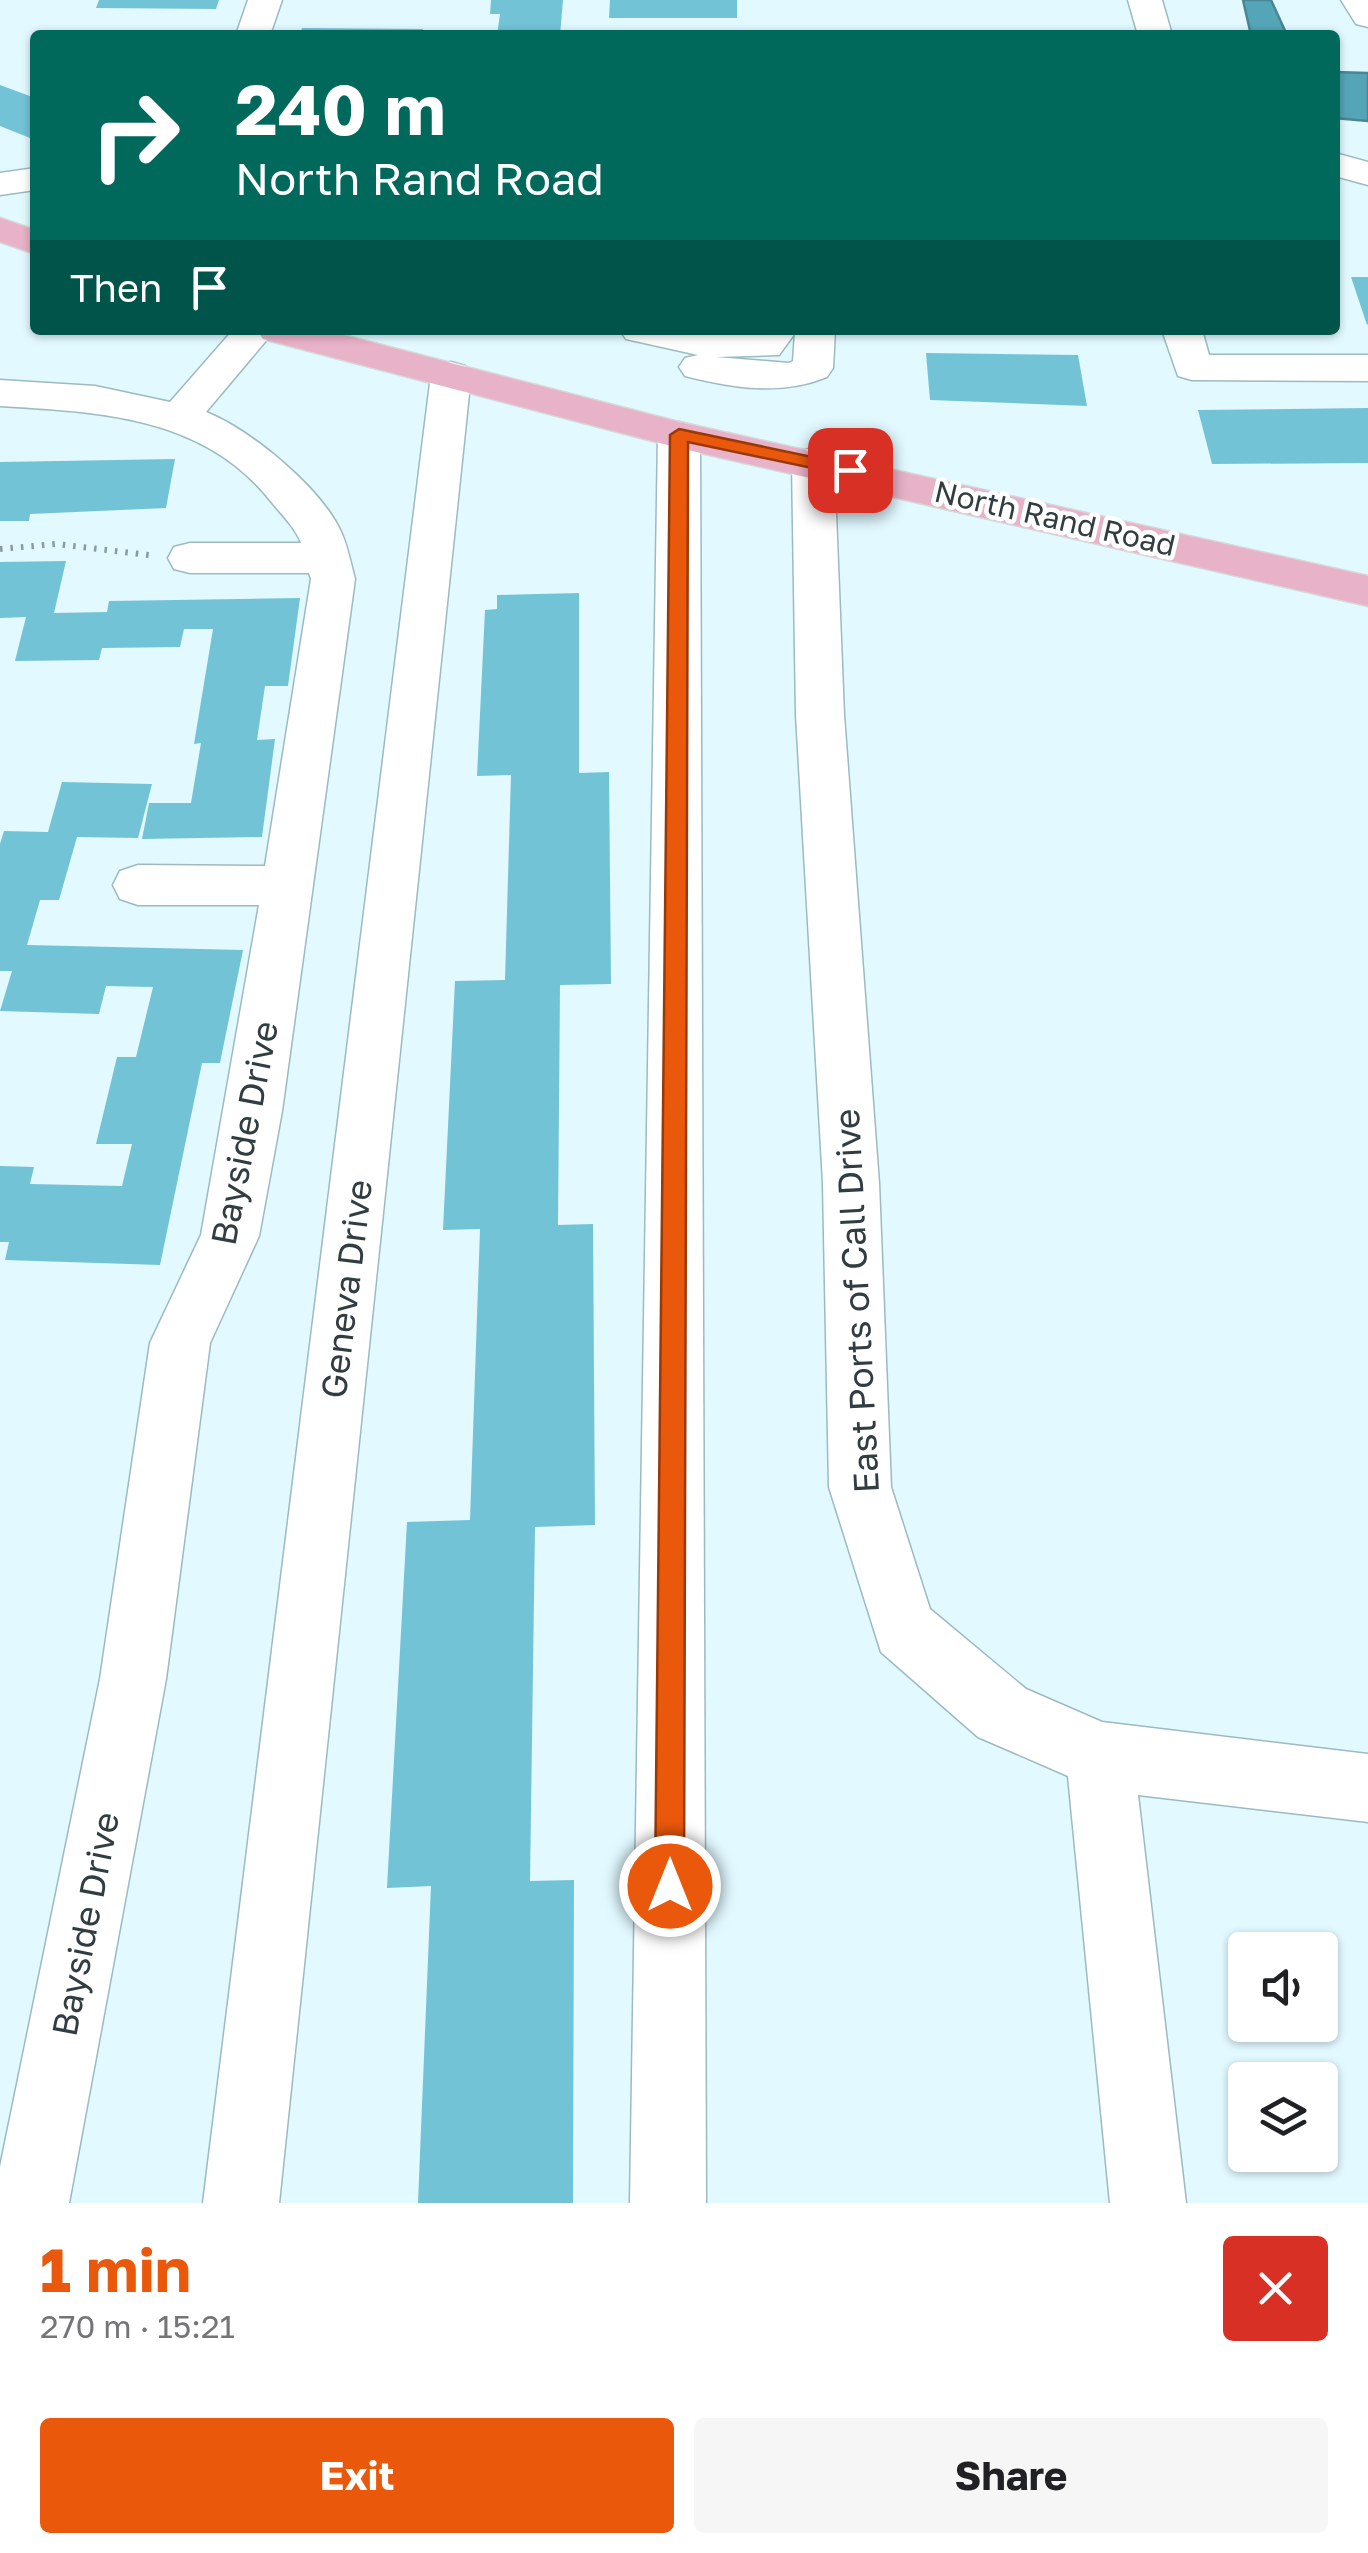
<!DOCTYPE html>
<html lang="en">
<head>
<meta charset="utf-8">
<style>
	:root { --surface:#fff; --page:#f6f6f6; --text:#202124; --muted:#757577; --accent:#ea580c }
	body { margin:0; font-family:"Golos Text",sans-serif; background:var(--page); color:var(--text); height:100vh; display:flex; flex-direction:column; font-size:38px; white-space:nowrap }
	* { box-sizing:border-box; margin:0 }
	p { font-size:32px; color:var(--muted) }
	.icon { flex:none; width:55px; height:55px; fill:none; stroke:currentColor; stroke-width:2; stroke-linecap:round; stroke-linejoin:round }
	.map { position:relative; height:2203px; overflow:hidden }
	.drawer { display:flex; flex-direction:column; background:var(--surface); flex:1 }
	.drawer>* { flex:none }
	.hud { position:absolute; left:30px; top:30px; width:1310px; height:305px; border-radius:10px; box-shadow:0 2px 8px #0004; background:#00695c; color:#fff; overflow:hidden }
	.controls { position:absolute; left:1228px; top:1932px; display:grid; gap:20px }
	.controls a { display:grid; place-items:center; width:110px; height:110px; border-radius:10px; background:var(--surface); box-shadow:0 2px 8px #0004; font-size:50px }
	.pin { position:absolute; display:grid; place-items:center; width:85px; height:85px; color:#fff; margin:-42px; border-radius:20px; box-shadow:0 5px 15px #0006 }
	.me { position:absolute; width:110px; margin:-55px; rotate:0deg; stroke-linejoin:round; filter:drop-shadow(0 0 8px #0008) }
	.turn { display:flex; align-items:center; gap:35px; height:210px; padding:0 40px; font-size:45px }
	.turn .icon { width:130px; height:130px; stroke-width:2.5 }
	.turn b { display:block; font-size:70px; line-height:85px }
	.then { display:flex; align-items:center; height:95px; padding:0 40px; background:#0003; gap:20px; font-size:38px }
	.round { display:grid; place-items:center; flex:none; width:105px; height:105px; border-radius:10px; background:var(--page) }
	.headline { display:flex; align-items:center; justify-content:space-between; height:170px; padding:0 40px }
	h1 { font-size:60px; font-weight:700; line-height:75px; color:var(--accent) }
	.primary-button { display:flex; gap:20px; margin-top:auto; padding:20px 40px }
	.primary-button a { flex:1; height:115px; border-radius:10px; background:var(--accent); color:#fff; font-size:40px; font-weight:700; line-height:115px; text-align:center }
	.primary-button a+a { background:var(--page); color:var(--text) }
	.map>svg:first-child { display:block }
</style>
</head>
<body>
<div class="map">
<svg width="1368" height="2203" viewBox="0 0 1368 2203">
	<rect width="100%" height="100%" fill="#e1f9ff"/>
	<g fill="#55a5b8" stroke="#4a8694" stroke-width="2.5">
		<polygon points="1243,0 1271,0 1287,35 1251,35"/>
		<polygon points="1335,72 1368,73 1368,121 1335,118"/>
	</g>
	<g fill="#73c3d7">
		<polygon points="99,0 219,0 216,9 96,8"/>
		<polygon points="491,0 563,0 560,35 497,35 500,14 490,14"/>
		<polygon points="610,0 737,0 737,18 609,18"/>
		<polygon points="302,28 423,29 422,35 300,35"/>
		<polygon points="0,85 35,98 35,140 0,126"/>
		<polygon points="1351,277 1368,277 1368,324 1367,325"/>
		<polygon points="926,353 1078,355 1087,406 930,400"/>
		<polygon points="1368,408 1368,463 1212,464 1198,410"/>
		<polygon points="175,459 166,508 30,514 29,521 0,521 0,462"/>
		<polygon points="66,561 54,613 107,612 109,601 300,598 288,686 265,686 257,740 275,739 262,837 142,839 149,803 191,803 201,743 194,744 213,629 184,629 180,647 102,648 99,660 15,661 26,617 0,618 0,562"/>
		<polygon points="579,593 579,773 609,772 611,984 560,985 558,1225 593,1224 595,1525 535,1527 530,1881 574,1880 573,2203 418,2203 431,1886 387,1888 407,1522 470,1520 480,1229 443,1230 455,981 505,980 511,775 477,776 485,610 497,609 497,595"/>
		<polygon points="62,782 152,784 138,838 77,837 59,900 40,900 27,945 243,950 220,1063 202,1063 160,1265 5,1260 9,1242 0,1242 0,1166 34,1167 30,1184 122,1186 132,1144 96,1144 117,1057 136,1057 153,987 106,986 99,1014 0,1011 12,971 0,971 0,844 4,831 48,832"/>
	</g>
	<g fill="none" stroke-linecap="round" stroke-linejoin="round">
		<defs>
			<g id="minor">
				<polygon points="248,0 282,0 270,35 236,35"/>
				<polygon points="1128,0 1162,0 1172,35 1138,35"/>
				<polygon points="1341,0 1368,0 1368,27 1356,24"/>
				<polygon points="1335,153 1368,162 1368,185 1335,176"/>
				<polygon points="35,168 35,190 0,195 0,173"/>
				<path d="M233 330H275L206 412C251 430 323 489 342 534 348 548 351 564 355 579L282 1111 259 1236 210 1343 166 1679 69 2203H0V2167L100 1679 150 1343 201 1235 259 905H138L120 899 113 885 120 871 138 865 265 866 311 579 309 573H190L174 569 168 558 174 547 190 543H301C295 527 280 513 269 499 202 416 99 412 0 406V380L95 386 170 402Z"/>
				<path d="M620 330 754 334 835 330 833 368 827 377C780 396 733 388 685 376L679 367 685 358 698 355 626 339ZM795 333 793 361 789 363 716 357 779 355Z"/>
				<polygon points="1162,330 1202,330 1209,355 1368,355 1368,381 1192,380 1178,376"/>
				<polygon points="451,362 465,366 471,375 279,2203 203,2203 431,375 437,366"/>
				<polygon points="679,422 694,426 700,435 706,2203 630,2203 658,435 664,426"/>
				<polygon points="813,448 828,452 834,462 844,715 879,1183 891,1487 930,1609 1026,1689 1102,1722 1368,1754 1368,1822 1138,1795 1186,2203 1110,2203 1068,1776 978,1737 881,1652 829,1487 823,1183 796,715 792,462 798,452"/>
			</g>
			<g id="major">
				<polygon points="0,218 35,230 35,254 0,242"/>
				<polygon points="257,330 324,330 679,422 1368,576 1368,606 679,448 263,339"/>
			</g>
		</defs>
		<use href="#minor" stroke="#9dbac1" stroke-width="3"/>
		<use href="#major" stroke="#d6d8d9" stroke-width="3"/>
		<polyline stroke="#899b9f" stroke-width="6" stroke-dasharray="2.5 8" stroke-linecap="butt" points="0,549 56,544 149,555"/>
		<use href="#minor" fill="#fff" fill-rule="evenodd"/>
		<use href="#major" fill="#e8b2c8" fill-rule="evenodd"/>
	</g>
	<polygon fill="#ea580c" stroke="#983908" stroke-width="2.5" points="679,429 850,465 858,470 850,476 688,442 684,1886 680,1896 670,1901 659,1896 655,1886 670,435"/>
	<g text-anchor="middle" dominant-baseline="central" stroke-width="9" stroke-linejoin="round" paint-order="stroke">
		<g font-size="30" fill="#313d40" stroke="#fff">
			<text transform="translate(1055 518) rotate(13)">North Rand Road</text>
		</g>
		<g font-size="35" fill="#313d40" stroke="#fff">
			<text transform="translate(244 1133) rotate(-79)">Bayside Drive</text>
			<text transform="translate(346 1289) rotate(-83)">Geneva Drive</text>
			<text transform="translate(856 1301) rotate(-93)">East Ports of Call Drive</text>
			<text transform="translate(85 1924) rotate(-79)">Bayside Drive</text>
		</g>
	</g>
</svg>
<div class="controls">
<a><svg class="icon" aria-label="sound" viewBox="0 0 24 24"><path d="M4 9h4l5-4v14l-5-4H4zM17 9q2 3 0 6"/></svg></a>
<a><svg class="icon" aria-label="layers" viewBox="0 0 24 24"><path d="M12 4l9 5-9 5-9-5zM3 14l9 5 9-5"/></svg></a>
</div>
<div class="pin" style="left:850px;top:470px;background:#d93025"><svg class="icon" aria-label="arrive" viewBox="0 0 24 24"><path d="M6 21V4h12l-3 4 3 4H6"/></svg></div>
<svg class="me" style="left:670px;top:1886px" viewBox="-20 -20 40 40"><circle r="17" fill="#ea580c" stroke="#fff" stroke-width="3"/><path d="M0-11L8 9 0 5-8 9z" fill="#fff"/></svg>
<div class="hud">
<div class="turn"><svg class="icon" aria-label="right" viewBox="0 0 24 24"><path d="M7 20v-9h11M14 6l5 5-5 5"/></svg><div><b>240 m</b>North Rand Road</div></div>
<div class="then">Then<svg class="icon" aria-label="arrive" viewBox="0 0 24 24"><path d="M6 21V4h12l-3 4 3 4H6"/></svg></div>
</div>
</div>
<section class="drawer">
<div class="headline"><div><h1>1 min</h1><p>270 m · 15:21</p></div><a class="round" style="background:#d93025;color:#fff"><svg class="icon" aria-label="close" viewBox="0 0 24 24"><path d="M6 6l12 12M18 6L6 18"/></svg></a></div>
<div class="primary-button"><a>Exit</a><a>Share</a></div>
</section>
</body>
</html>
